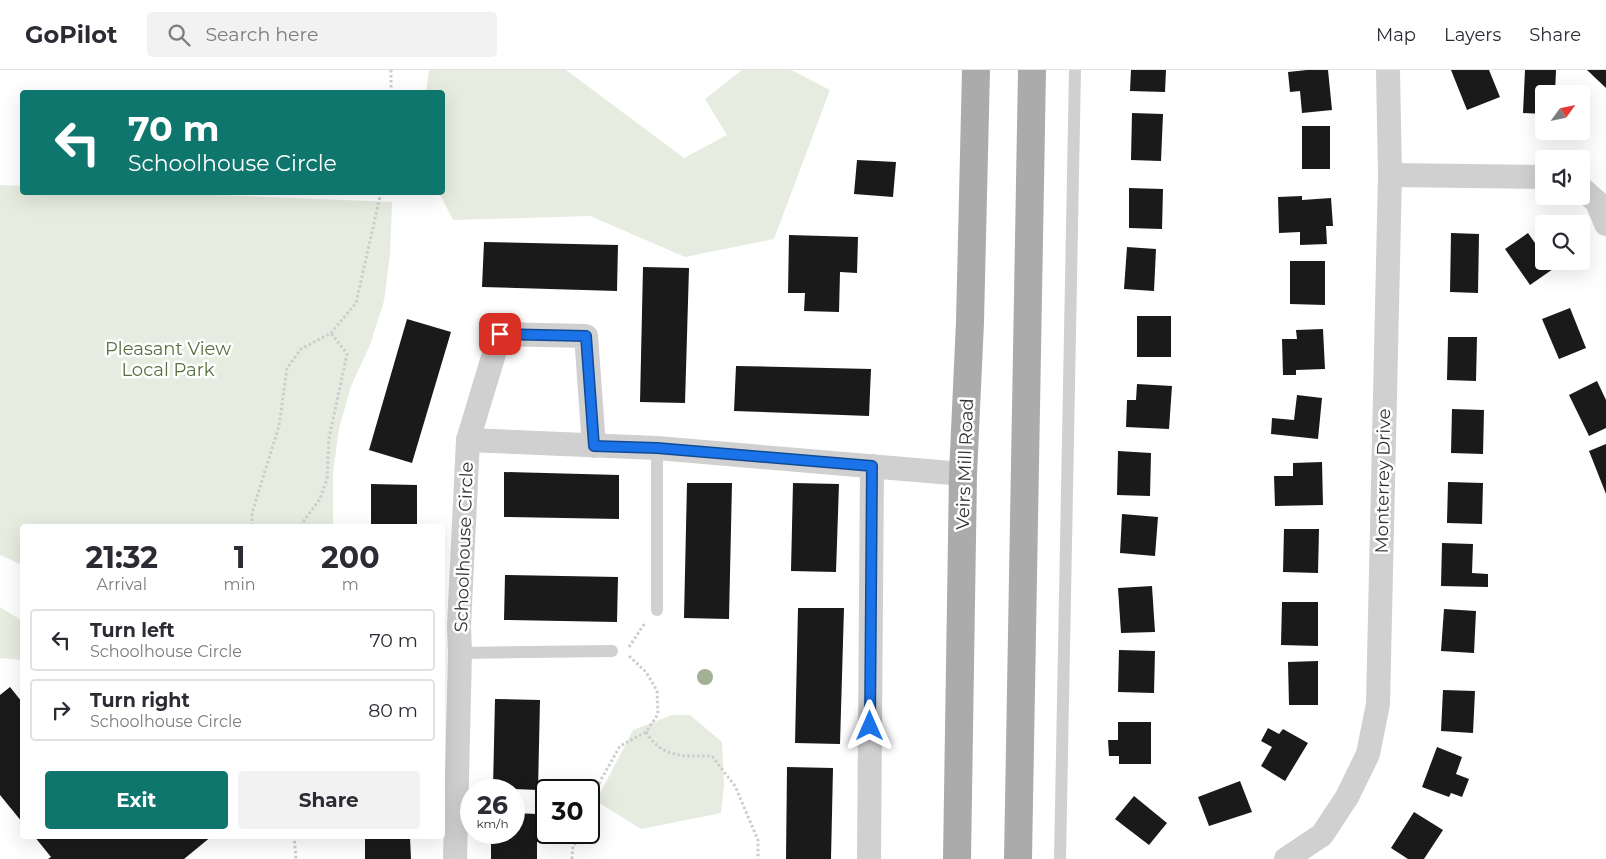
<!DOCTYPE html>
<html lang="en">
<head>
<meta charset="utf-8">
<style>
	:root { --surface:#fff; --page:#f2f2f3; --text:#2b2b33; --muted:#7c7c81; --line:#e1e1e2; --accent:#0f766e }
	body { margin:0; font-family:Montserrat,sans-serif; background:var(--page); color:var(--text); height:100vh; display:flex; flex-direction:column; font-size:19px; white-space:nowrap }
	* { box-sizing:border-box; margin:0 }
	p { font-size:16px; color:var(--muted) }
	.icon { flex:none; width:28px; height:28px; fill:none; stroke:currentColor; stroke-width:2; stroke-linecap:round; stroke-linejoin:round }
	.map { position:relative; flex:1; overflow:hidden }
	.side { position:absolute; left:20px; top:454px; width:425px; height:315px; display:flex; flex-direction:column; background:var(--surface); border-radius:5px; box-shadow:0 5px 20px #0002 }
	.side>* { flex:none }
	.banner { position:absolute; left:20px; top:20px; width:425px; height:105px; border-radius:5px; box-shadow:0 5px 20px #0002; background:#0f766e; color:#fff; overflow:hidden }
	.needle { width:32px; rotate:57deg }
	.tools { position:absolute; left:1535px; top:15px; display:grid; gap:10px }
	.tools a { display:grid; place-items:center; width:55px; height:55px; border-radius:5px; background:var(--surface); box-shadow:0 5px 20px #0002; font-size:25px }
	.speed { position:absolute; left:460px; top:709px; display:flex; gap:10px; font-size:25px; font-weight:700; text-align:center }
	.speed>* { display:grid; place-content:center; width:65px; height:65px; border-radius:50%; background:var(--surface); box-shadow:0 5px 20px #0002; line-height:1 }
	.speed small { font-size:12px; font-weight:400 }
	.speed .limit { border:2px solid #111; border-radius:8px; background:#fff; color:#111 }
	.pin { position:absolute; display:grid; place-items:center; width:42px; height:42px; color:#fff; margin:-21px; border-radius:10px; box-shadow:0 2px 8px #0006 }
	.me { position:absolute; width:55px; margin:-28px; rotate:0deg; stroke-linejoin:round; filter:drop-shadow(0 0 4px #0008) }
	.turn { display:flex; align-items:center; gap:18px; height:105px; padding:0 25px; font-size:22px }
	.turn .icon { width:65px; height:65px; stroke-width:2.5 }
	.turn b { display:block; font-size:35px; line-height:42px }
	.eta { display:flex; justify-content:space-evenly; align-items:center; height:85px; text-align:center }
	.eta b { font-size:30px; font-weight:700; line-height:35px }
	.primary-button { display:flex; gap:10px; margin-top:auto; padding:10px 25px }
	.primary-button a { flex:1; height:58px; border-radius:5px; background:var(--accent); color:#fff; font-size:20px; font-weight:700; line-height:58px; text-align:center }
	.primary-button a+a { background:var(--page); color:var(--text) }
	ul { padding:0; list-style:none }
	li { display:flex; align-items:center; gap:15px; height:62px; margin:0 10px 8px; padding:0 15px; border:2px solid var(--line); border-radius:5px }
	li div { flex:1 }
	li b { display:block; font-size:19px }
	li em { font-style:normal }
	header { display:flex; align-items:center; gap:30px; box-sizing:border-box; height:70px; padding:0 25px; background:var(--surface); border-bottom:1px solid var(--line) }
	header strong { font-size:24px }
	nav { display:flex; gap:28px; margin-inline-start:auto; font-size:18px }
	.search { width:350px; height:45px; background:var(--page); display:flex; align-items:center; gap:12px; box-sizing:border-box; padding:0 18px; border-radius:5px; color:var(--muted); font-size:19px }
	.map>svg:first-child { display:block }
</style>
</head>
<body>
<header>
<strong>GoPilot</strong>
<div class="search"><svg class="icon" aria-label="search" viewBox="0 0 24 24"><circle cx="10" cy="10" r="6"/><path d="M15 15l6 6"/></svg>Search here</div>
<nav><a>Map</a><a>Layers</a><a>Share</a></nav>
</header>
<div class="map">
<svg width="1606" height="789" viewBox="0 0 1606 789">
	<rect width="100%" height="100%" fill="#fff"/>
	<g fill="#e6ecdf">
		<polygon points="429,0 566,0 684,88 727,65 705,29 742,0 791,0 830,20 774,169 685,187 590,146 453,150 439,123 442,122 442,22 426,22"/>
		<polygon points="0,115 22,116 22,122 168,123 392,132 390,184 384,231 370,275 351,316 339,359 333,403 333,456 22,456 22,495 0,485"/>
		<polygon points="0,537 22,551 22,590 0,588"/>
		<polygon points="672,645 690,645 722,672 724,714 721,743 641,759 596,731 633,660"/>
	</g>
	<g fill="#1a1a1a">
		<polygon points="1131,0 1166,0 1165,22 1130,21"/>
		<polygon points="1307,0 1328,0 1332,40 1302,43 1300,21 1290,22 1288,2"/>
		<polygon points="1451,0 1489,0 1500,27 1467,40"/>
		<polygon points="1525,0 1556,0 1555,24 1544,24 1544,44 1523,43"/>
		<polygon points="1587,0 1606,0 1606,18"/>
		<polygon points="1132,43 1163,44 1161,91 1131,90"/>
		<rect x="1302" y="56" width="28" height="43"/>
		<polygon points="857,90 896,92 893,127 854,124"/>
		<polygon points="1129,118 1163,119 1162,159 1129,158"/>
		<polygon points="1302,126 1302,130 1331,128 1333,156 1326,156 1327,174 1300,175 1300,162 1279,163 1278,127"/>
		<polygon points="1451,163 1479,164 1478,223 1450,222"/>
		<polygon points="1528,163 1544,186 1544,191 1547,191 1553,199 1530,215 1505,179"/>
		<polygon points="789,165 858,167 857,203 840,202 839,242 804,241 805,223 788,223"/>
		<polygon points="484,172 618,175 617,221 482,217"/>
		<polygon points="1127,177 1156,179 1154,221 1124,219"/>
		<polygon points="1290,191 1325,191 1325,235 1290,234"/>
		<polygon points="643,197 689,198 685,333 640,332"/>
		<polygon points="1570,238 1586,278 1559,289 1542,249"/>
		<rect x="1137" y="246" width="34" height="41"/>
		<polygon points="407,249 451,262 412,393 369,380"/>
		<polygon points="1323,259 1325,299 1296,300 1296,305 1283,305 1282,269 1297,269 1296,260"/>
		<polygon points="1448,267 1477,267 1476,311 1447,310"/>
		<polygon points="736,296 871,299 869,346 734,341"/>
		<polygon points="1597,311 1606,330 1606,358 1589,366 1569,325"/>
		<polygon points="1137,314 1172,316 1169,359 1126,357 1127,330 1136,330"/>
		<polygon points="1297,325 1322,328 1318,369 1271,364 1272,348 1294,350"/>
		<polygon points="1452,339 1484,340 1483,384 1451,383"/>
		<polygon points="1606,374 1606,424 1589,381"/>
		<polygon points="1118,381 1151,383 1150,426 1117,425"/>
		<polygon points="1322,392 1323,435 1275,436 1274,406 1293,406 1293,393"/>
		<polygon points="504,402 619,405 619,449 504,447"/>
		<polygon points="1448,412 1483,413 1482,454 1447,453"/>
		<polygon points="687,413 732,413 729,549 684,548"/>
		<polygon points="793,413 839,414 836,502 791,501"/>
		<polygon points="371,414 417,415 417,456 371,456"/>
		<polygon points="1122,444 1158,447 1155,486 1120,483"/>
		<polygon points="1284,459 1319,459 1318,503 1283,502"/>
		<polygon points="1442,473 1473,474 1472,503 1488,504 1488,517 1441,516"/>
		<polygon points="505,505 618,507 617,552 504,550"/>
		<polygon points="1152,516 1155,562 1121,563 1118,518"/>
		<polygon points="1282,532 1318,532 1318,576 1281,575"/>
		<polygon points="798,538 844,538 840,674 795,673"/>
		<polygon points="1444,539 1476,541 1474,583 1441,581"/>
		<polygon points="1119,580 1155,581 1154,623 1118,622"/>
		<polygon points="1318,591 1318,635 1289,635 1288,592"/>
		<polygon points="10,617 22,632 22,752 0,725 0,625"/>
		<polygon points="1443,620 1475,621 1473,663 1441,661"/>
		<polygon points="495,629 540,630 538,720 493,718"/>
		<polygon points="1118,652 1151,652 1151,694 1119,694 1119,686 1109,686 1108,670 1118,670"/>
		<polygon points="1268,658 1279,664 1283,659 1308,673 1285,711 1261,696 1272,677 1261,671"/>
		<polygon points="1437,677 1462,687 1456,704 1469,709 1462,727 1451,723 1449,727 1422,717"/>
		<polygon points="787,697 833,698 831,789 786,789"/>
		<polygon points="1240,711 1252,742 1209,756 1198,727"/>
		<polygon points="1134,726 1167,753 1149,775 1115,749"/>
		<polygon points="1414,742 1443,760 1424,789 1408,789 1391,778"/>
		<polygon points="514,743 537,744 537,789 491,789 491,762 514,762"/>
		<polygon points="34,766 212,766 184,789 48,789 51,787"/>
		<polygon points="365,768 410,768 411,789 365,789"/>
	</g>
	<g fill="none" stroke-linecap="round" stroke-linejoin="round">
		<g stroke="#cdcdcd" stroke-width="3" stroke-dasharray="2.5 2.5" stroke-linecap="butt">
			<polyline points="391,0 391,22"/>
			<polyline points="252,456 252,443 279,356 287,298 301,279 331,263 356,233 381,122"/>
			<polyline points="300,456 320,429 327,409 329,368 347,284 331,263"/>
			<polyline points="629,577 645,553"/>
			<path d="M646 662C662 689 685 686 712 686L735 716 758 770V789"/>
			<polyline points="589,731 620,676 646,662 658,644 657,621 646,602 629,586"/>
			<polyline points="294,766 296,789"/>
			<polyline points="572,789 573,775 586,766 586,762"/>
		</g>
		<g stroke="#d0d0d0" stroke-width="12">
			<polyline points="657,540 657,378"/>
			<polyline points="460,583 612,581"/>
			<polyline points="1060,789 1075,0"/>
		</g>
		<g stroke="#d0d0d0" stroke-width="24">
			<polyline points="1390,105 1544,107"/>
			<polyline points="1581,118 1597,132 1606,154"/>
			<polyline points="468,370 500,264 586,266 594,376"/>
			<polyline points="455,789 460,583 459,556 468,370 657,378 963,404"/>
			<polyline points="869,789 872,396"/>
			<polyline points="1286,789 1322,765 1347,727 1368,684 1378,634 1390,105 1388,0"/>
		</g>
		<g stroke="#ababab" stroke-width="28">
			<polyline points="957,789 963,404 970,252 976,0"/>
			<polyline points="1018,789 1032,0"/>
		</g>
	</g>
	<circle fill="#a2b095" cx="705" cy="607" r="8"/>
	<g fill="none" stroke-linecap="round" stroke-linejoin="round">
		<defs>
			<polyline id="route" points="500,264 586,266 594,376 657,378 872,396 870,656"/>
		</defs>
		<use href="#route" stroke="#114b97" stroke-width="12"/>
		<use href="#route" stroke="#1a73e8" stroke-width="9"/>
	</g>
	<g text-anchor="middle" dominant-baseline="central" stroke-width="5" stroke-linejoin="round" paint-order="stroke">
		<g font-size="18" fill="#56703f" stroke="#fff">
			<text x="168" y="279">Pleasant View<tspan x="168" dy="21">Local Park</tspan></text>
		</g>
		<g font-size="18" fill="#333" stroke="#fff">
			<text transform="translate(965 394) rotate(-88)">Veirs Mill Road</text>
			<text transform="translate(1383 411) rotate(-89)">Monterrey Drive</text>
			<text transform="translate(464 477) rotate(-88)">Schoolhouse Circle</text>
		</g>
	</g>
</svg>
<div class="tools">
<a><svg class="needle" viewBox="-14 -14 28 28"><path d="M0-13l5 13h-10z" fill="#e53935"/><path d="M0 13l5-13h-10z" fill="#7c7c81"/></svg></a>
<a><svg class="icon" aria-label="sound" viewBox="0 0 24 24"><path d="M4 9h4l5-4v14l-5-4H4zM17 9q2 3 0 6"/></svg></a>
<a><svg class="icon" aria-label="search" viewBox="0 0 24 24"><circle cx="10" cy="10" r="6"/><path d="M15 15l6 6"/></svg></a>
</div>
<div class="speed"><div>26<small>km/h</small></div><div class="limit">30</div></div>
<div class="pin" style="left:500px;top:264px;background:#d93025"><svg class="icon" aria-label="arrive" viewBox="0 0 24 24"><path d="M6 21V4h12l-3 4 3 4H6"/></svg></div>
<svg class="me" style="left:870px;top:656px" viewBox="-20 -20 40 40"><path d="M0-17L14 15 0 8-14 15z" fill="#1a73e8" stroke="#fff" stroke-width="4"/></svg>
<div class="banner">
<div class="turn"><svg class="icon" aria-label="left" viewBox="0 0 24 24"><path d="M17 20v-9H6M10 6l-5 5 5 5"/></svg><div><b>70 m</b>Schoolhouse Circle</div></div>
</div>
<section class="side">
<div class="eta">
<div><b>21:32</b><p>Arrival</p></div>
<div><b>1</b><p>min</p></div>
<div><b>200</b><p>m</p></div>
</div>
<ul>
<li><svg class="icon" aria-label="left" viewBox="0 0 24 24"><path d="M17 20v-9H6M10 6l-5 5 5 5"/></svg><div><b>Turn left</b><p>Schoolhouse Circle</p></div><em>70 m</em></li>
<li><svg class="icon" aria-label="right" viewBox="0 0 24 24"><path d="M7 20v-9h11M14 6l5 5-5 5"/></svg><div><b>Turn right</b><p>Schoolhouse Circle</p></div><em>80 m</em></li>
</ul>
<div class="primary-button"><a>Exit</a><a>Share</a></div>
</section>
</div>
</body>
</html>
